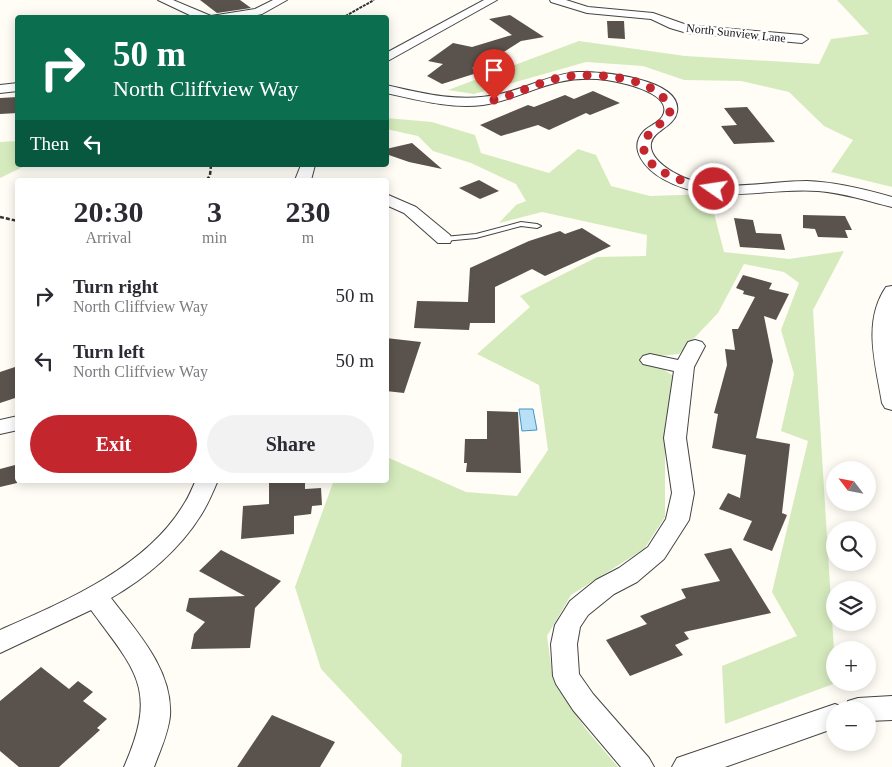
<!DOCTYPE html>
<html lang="en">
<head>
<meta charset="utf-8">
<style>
	:root { --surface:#fff; --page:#f2f2f3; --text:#2b2b33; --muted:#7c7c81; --accent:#c4262e }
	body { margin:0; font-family:Georgia,serif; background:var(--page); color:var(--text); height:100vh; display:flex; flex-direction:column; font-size:19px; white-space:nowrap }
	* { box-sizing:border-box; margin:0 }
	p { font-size:16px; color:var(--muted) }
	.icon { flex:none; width:28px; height:28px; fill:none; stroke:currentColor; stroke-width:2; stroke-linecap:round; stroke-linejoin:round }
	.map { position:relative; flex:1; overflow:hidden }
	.details { position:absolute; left:15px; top:178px; width:374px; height:305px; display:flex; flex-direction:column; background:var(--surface); border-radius:5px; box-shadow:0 2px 12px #0003 }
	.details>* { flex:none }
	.hud { position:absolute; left:15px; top:15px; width:374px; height:152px; border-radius:5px; box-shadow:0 2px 12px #0003; background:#0b6e4f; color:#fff; overflow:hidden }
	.needle { width:32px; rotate:302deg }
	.buttons { position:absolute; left:826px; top:461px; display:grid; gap:10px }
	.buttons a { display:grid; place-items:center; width:50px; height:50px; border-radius:50%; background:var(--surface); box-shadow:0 2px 12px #0003; font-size:25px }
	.pin { position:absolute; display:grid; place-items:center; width:42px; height:42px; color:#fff; margin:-51px -21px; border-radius:50% 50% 50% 0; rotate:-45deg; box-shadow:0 0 5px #0007 }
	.pin .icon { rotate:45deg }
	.me { position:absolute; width:55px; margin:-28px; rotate:283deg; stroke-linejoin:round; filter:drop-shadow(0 0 4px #0008) }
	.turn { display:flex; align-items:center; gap:18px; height:105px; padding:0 15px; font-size:22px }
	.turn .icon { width:65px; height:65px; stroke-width:2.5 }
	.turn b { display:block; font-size:35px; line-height:42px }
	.then { display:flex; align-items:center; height:48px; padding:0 15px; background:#0003; gap:10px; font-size:19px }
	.eta { display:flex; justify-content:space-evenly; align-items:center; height:85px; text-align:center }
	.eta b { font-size:30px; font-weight:600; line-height:35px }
	.action { display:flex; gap:10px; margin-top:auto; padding:10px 15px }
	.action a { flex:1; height:58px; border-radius:30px; background:var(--accent); color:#fff; font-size:20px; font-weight:600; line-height:58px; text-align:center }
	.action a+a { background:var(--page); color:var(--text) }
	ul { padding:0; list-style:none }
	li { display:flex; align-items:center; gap:15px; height:65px; padding:0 15px }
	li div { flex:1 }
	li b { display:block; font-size:19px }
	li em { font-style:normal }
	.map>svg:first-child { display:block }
</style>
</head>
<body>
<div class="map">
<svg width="892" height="767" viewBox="0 0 892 767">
	<rect width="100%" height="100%" fill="#fffdf5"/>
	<g fill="#d5ebbd">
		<polygon points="837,0 892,0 892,187 831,172 853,140 824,126 789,92 741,81 684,80 643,66 586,62 474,94 448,90 579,41 685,56 819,64 831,39 869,34"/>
		<polygon points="386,118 432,122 475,135 481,153 549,173 578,149 596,155 611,186 650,196 709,194 724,252 789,259 844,251 813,310 836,683 725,724 722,666 797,636 772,592 808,441 781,431 794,374 781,330 799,283 784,272 744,264 718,313 679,354 650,357 649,365 663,369 675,377 665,424 665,517 644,549 571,595 547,636 553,680 585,728 618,767 401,767 402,755 321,669 295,587 334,480 386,480 386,458 389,458 466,492 517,496 548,450 539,385 477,354 530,307 520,296 597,257 646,256 647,235 542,212 499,223 516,205 526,201 516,184 471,163 433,151 418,136 386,129"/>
		<polygon points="17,141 18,165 27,165 0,178 0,142"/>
	</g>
	<polygon fill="#b9e0f7" stroke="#3f96cf" points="519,409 533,409 537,430 522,431"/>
	<g fill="#5a524d">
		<polygon points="200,0 240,0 251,8 217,13"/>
		<polygon points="510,15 544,37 521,41 485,64 472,68 480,72 442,84 427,76 443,64 428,61 453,43 472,47 512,35 489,19"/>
		<polygon points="607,21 624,21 625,39 608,38"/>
		<polygon points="593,91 620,103 590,115 586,113 549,130 538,125 501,136 480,125 528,105 534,107 565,95 574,99"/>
		<polygon points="18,97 18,113 0,114 0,98"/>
		<polygon points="747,107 775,142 734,144 721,126 737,125 724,108"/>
		<polygon points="412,143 442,169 409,162 386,154 386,149"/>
		<polygon points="479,180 499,191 480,199 459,188"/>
		<polygon points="803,215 845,216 852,230 845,230 848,238 818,237 815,229 803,228"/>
		<polygon points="734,218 753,220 756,233 781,234 785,250 740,247"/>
		<polygon points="582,228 611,246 545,276 532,269 495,287 495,323 470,323 469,330 414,328 417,301 468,302 470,268 529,241 560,231 565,234"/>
		<polygon points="743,275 772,283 769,289 789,294 776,320 764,316 773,361 756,438 790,444 782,513 787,515 772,551 743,540 752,521 719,509 728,493 740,498 746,455 712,448 718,414 714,413 727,365 725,349 735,350 732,329 738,329 755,297 743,294 744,291 736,288"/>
		<polygon points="386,338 421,342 404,393 386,391"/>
		<polygon points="18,366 18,397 0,403 0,372"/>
		<polygon points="487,411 518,412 521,473 466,472 467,463 464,463 465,439 487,439"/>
		<polygon points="15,465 17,483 0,487 0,469"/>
		<polygon points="269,480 305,480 305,489 321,488 322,505 312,506 311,514 294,516 294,534 241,539 243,506 269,504"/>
		<polygon points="731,548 771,613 684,632 689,639 675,645 683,655 630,676 606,640 647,624 640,616 686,598 681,589 720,581 704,554"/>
		<polygon points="221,550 281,581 255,608 250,648 191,649 194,634 205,622 186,611 189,598 245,596 199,571"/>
		<polygon points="41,667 69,689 78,681 93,692 83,701 107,719 97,728 100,730 59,767 19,767 0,751 0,701"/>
		<polygon points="272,715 335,742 320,767 237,767"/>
	</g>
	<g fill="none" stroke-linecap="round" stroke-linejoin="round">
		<defs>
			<polygon id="lane" points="521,222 537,224 541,226 537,228 521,226 476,238 444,241 440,239 444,237 476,234"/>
			<g id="street">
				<polygon points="158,0 173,0 211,16 255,9 273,0 287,0 262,14 243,18 196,18"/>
				<polygon points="484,0 497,0 386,62 386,53"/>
				<polygon points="550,0 566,0 588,7 653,13 687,25 802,35 808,39 802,43 687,33 670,28 651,19 587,13 551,2"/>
				<path d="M577 72C599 71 683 78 677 112 674 127 654 130 651 143 649 156 663 166 673 172 713 196 763 181 807 181 836 182 864 189 892 197V207C867 201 844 193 818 191 766 187 711 207 663 179 646 169 627 149 644 131 649 126 658 123 662 117 674 98 638 87 626 84 604 78 580 77 559 82 533 88 510 101 483 105 451 109 418 100 386 93V85C424 94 462 103 500 94 527 88 549 75 577 72Z"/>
				<polygon points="18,83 18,91 0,93 0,85"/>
				<polygon points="301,165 315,165 311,180 295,180"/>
				<polygon points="386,194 416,207 450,235 452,239 450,243 438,243 404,213 386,205"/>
				<path d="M892 286V410L885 408 882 403C876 365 862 322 886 287Z"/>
				<polygon points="695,340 702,342 705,346 694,367 686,438 694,493 689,520 664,559 637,582 614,594 588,615 580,627 577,644 579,674 593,694 649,758 654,767 621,767 573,710 556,684 553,676 551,644 555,625 570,601 596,580 619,568 648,547 666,519 672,493 664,438 674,371 643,364 640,360 643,356 650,354 678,360 688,342"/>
				<polygon points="18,416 18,430 0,434 0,420"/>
				<path d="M196 480H218C213 492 208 504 201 515 180 549 146 578 111 598 137 632 173 670 170 716 168 734 160 751 154 767H124C158 690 137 672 91 610L0 653V630C64 602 147 567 184 504 189 497 192 488 196 480Z"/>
				<polygon points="892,696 892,720 868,721 868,710 835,710 835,728 725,767 672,767 677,758 835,704 845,708 848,701 858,698"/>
			</g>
		</defs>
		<use href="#lane" stroke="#444" stroke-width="2"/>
		<use href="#street" stroke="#444" stroke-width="2"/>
		<polyline stroke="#333" stroke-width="2" stroke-dasharray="3 1" stroke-linecap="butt" points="342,18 374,0"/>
		<g stroke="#333" stroke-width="2.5" stroke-dasharray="4 2" stroke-linecap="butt">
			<polyline points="207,180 210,175 211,165"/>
			<polyline points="0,217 18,221"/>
		</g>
		<use href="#lane" fill="#fff" fill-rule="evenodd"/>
		<use href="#street" fill="#fff" fill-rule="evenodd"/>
	</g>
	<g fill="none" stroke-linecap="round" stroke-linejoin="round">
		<path stroke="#c4262e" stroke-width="9" stroke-dasharray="0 16.2" d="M494 100C518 94 540 81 564 77 592 72 668 76 670 114 664 122 645 134 644 143 639 172 694 185 714 189"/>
	</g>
	<g text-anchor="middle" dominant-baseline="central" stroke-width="5" stroke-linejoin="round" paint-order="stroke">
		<g font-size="12" fill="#111" stroke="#fff">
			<text transform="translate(736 33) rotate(6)">North Sunview Lane</text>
		</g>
	</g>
</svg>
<div class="buttons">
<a><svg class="needle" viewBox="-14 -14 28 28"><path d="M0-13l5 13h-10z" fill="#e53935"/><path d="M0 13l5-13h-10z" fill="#7c7c81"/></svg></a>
<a><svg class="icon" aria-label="search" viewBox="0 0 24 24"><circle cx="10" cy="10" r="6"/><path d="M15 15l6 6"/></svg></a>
<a><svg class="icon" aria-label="layers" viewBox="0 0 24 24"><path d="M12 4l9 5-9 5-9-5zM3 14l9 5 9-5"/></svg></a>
<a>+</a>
<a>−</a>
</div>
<div class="pin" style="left:494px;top:100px;background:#d93025"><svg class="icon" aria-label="arrive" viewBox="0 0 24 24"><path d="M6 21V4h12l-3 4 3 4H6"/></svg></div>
<svg class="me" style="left:714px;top:189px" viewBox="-20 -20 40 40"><circle r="17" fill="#c4262e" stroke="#fff" stroke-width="3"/><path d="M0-11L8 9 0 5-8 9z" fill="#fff"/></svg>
<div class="hud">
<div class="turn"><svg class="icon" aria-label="right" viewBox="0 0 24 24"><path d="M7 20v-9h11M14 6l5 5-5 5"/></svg><div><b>50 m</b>North Cliffview Way</div></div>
<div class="then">Then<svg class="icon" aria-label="left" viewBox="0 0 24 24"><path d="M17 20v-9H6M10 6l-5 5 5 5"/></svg></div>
</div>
<section class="details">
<div class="eta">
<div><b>20:30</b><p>Arrival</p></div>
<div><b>3</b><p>min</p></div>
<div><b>230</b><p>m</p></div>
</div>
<ul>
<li><svg class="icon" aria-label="right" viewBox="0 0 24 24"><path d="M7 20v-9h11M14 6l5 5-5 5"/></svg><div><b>Turn right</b><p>North Cliffview Way</p></div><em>50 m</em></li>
<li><svg class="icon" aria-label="left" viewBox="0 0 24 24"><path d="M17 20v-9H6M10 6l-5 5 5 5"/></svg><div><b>Turn left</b><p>North Cliffview Way</p></div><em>50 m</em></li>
</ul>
<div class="action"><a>Exit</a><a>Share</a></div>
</section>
</div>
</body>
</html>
